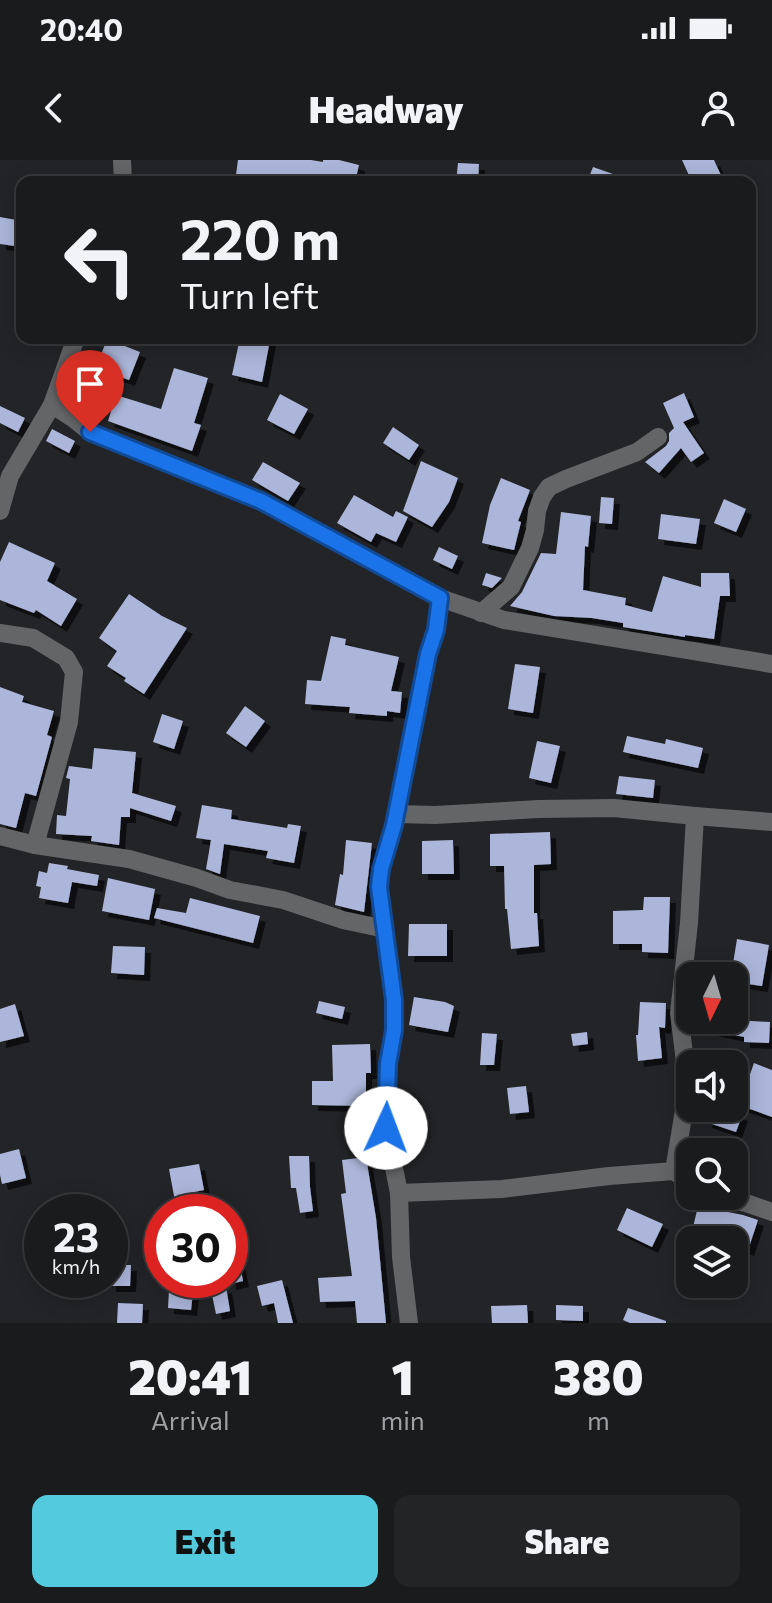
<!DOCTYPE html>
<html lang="en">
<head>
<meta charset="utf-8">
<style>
	:root { --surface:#1a1b1d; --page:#232426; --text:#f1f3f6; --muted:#9fa1a4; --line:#38393b; --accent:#54cade }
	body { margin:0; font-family:Commissioner,sans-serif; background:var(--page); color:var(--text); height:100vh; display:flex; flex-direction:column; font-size:30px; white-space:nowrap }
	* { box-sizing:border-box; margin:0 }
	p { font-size:26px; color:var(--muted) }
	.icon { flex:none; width:44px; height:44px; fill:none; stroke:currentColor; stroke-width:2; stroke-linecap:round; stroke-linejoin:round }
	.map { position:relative; height:1163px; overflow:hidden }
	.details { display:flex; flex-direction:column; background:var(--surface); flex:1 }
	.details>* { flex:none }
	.banner { position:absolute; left:16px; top:16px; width:740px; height:168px; border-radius:16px; box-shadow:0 4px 20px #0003,0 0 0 2px var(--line); background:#1a1b1d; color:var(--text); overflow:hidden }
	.needle { width:52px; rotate:185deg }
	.buttons { position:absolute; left:676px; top:802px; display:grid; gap:16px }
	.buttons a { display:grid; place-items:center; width:72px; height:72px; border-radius:16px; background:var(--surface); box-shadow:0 4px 20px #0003,0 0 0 2px var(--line); font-size:40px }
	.speed { position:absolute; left:24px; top:1034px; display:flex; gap:16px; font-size:40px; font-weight:700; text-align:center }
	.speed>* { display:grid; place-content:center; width:104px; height:104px; border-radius:50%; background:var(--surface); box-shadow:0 4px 20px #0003,0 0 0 2px var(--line); line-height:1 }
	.speed small { font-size:20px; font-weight:400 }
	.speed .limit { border:12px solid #d22; background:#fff; color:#111 }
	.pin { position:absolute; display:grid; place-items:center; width:68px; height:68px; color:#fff; margin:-82px -34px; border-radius:50% 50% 50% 0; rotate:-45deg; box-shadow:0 0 8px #0007 }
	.pin .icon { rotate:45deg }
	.me { position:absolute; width:88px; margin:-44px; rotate:2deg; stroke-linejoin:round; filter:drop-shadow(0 0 6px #0008) }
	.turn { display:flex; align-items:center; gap:28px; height:168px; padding:0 32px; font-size:36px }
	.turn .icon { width:104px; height:104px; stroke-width:2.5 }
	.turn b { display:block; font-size:56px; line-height:68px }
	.eta { display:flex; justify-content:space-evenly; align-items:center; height:136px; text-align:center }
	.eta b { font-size:48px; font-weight:800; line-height:56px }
	.primary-button { display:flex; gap:16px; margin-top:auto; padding:16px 32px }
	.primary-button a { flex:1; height:92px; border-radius:16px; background:var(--accent); color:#111; font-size:32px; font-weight:800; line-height:92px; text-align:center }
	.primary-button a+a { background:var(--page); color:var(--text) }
	.status { display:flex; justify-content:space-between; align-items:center; height:56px; padding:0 40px; background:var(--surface); direction:ltr }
	.status svg { height:22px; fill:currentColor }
	header { display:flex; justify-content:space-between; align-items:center; height:104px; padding:0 32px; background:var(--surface); font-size:36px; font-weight:800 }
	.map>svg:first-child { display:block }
</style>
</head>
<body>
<div class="status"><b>20:40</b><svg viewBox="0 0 49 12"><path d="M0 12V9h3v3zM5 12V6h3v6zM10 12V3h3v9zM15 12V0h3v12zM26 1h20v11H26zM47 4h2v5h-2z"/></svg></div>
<header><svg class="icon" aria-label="back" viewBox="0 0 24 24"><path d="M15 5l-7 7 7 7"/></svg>Headway<svg class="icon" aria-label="person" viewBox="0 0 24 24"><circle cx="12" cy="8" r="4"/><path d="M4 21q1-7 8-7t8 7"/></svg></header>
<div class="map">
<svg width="772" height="1163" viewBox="0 0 772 1163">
	<defs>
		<filter id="shadow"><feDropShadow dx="6" dy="6" stdDeviation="0" flood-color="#0009"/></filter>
	</defs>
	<rect width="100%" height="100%" fill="#232427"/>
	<g fill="#acb6da" filter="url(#shadow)">
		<polygon points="238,0 311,0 323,2 323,0 339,0 359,5 355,22 235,22"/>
		<polygon points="682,0 714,0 724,22 692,22"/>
		<polygon points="458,3 479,4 478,22 456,22"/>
		<polygon points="593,7 630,20 630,22 587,22"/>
		<polygon points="0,57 22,61 22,87 0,84"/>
		<polygon points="240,178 260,178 270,180 262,222 232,215"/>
		<polygon points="107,179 140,192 129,220 96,208"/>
		<polygon points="174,208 208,218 194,263 201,265 192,291 108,261 116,235 161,249"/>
		<polygon points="684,233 694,257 683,262 704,293 691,302 681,288 659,313 645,302 666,286 669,281 669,273 674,268 663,243"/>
		<polygon points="280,234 308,249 294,274 267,260"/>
		<polygon points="0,246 25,258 18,272 0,263"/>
		<polygon points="393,267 419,285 409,300 383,283"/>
		<polygon points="52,269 75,281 69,293 46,281"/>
		<polygon points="421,301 458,318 449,342 432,367 403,351"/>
		<polygon points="263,302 300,323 288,341 252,320"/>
		<polygon points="501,318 530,330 518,361 521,362 514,390 482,383 490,345"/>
		<polygon points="354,335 393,357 396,351 408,357 396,382 376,373 371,382 337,363"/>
		<polygon points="601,337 614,338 612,364 599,363"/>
		<polygon points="724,339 746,349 736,372 714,363"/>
		<polygon points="561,352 591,356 588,387 585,386 583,430 626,438 625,445 652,452 663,416 701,427 701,413 729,413 730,436 720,436 714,479 685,475 685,477 623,467 623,463 592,458 554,456 510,446 522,432 541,393 556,394"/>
		<polygon points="661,354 700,359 696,384 658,379"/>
		<polygon points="9,382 55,403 47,421 77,439 61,466 36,450 34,453 0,440 0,402"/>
		<polygon points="439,387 458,396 452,409 433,400"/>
		<polygon points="486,413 502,418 492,428 482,425"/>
		<polygon points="129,434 162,456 187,468 144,534 124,521 126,518 107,506 117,491 99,478"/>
		<polygon points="331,476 346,479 345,485 399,497 391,531 402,532 400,553 387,551 387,556 349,553 350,547 305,544 307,520 321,521"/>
		<polygon points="515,504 540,507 533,553 508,549"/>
		<polygon points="0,527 24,536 22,542 54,551 47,575 52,577 36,636 25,633 16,668 0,664"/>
		<polygon points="245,546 265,561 246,587 226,573"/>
		<polygon points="162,554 183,561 174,589 153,582"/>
		<polygon points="627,576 665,584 666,579 703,588 698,608 623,592"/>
		<polygon points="537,581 560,586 551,623 529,618"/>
		<polygon points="94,588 136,592 132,633 176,646 171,661 130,648 130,657 121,657 119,685 91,681 92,676 56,674 57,655 66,656 70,619 66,618 69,606 92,609"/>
		<polygon points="619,616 655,620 653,638 616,634"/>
		<polygon points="202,645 232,650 231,659 287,668 288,664 301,666 294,703 266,698 268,691 224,684 220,714 206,709 211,680 196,678"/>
		<polygon points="550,672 551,704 534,705 534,753 537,753 539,786 511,789 507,749 505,749 504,706 490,706 490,674"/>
		<polygon points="346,680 372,683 364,752 335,745 340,714 343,715"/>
		<polygon points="453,680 454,714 422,714 422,681"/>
		<polygon points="49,703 68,706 67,709 99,715 97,726 72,722 68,743 39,738 41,727 36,726 39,711 47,713"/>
		<polygon points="108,718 155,729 149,760 102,751"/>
		<polygon points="644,737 670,737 668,793 642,792 642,784 613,784 613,751 643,750"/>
		<polygon points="190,738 260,756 253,783 154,758 157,748 186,753"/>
		<polygon points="409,764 447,764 447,796 408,796"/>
		<polygon points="737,779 769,785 762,826 734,822 734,816 731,816"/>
		<polygon points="113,786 145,787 144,815 111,813"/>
		<polygon points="414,837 445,842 454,846 448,872 409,865"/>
		<polygon points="319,841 345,847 342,859 316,853"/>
		<polygon points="640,842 666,843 665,868 659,867 662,898 638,901 636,875 638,875"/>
		<polygon points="15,844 24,876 0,882 0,849"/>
		<polygon points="734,858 751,861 770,862 769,883 744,882 744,877 693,866 692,860 734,860"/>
		<polygon points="587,872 588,884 573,886 571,874"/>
		<polygon points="482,873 497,874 494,905 480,905"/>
		<polygon points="370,884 371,913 366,913 366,946 312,945 312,921 333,921 332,885"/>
		<polygon points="754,903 772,910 772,957 739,945"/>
		<polygon points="526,926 529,952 510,954 507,928"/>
		<polygon points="710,948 722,948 742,955 736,972 706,962"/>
		<polygon points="19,989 26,1018 2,1024 0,1015 0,994"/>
		<polygon points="289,996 309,996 310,1027 313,1051 300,1053 296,1028 291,1028"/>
		<polygon points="366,997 376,1058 386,1163 357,1163 355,1141 320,1142 318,1118 352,1116 341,1034 346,1033 342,1000"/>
		<polygon points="199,1004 204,1030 189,1033 188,1052 177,1052 169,1009"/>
		<polygon points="699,1042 708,1048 743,1055 758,1060 748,1090 734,1085 734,1080 690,1080"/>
		<polygon points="627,1048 663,1064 652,1087 617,1070"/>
		<polygon points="230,1085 236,1085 243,1121 230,1124"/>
		<polygon points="110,1105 131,1105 130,1126 110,1126"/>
		<polygon points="282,1120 293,1163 278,1163 274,1143 262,1146 257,1126"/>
		<polygon points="226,1127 230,1151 216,1154 211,1130"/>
		<polygon points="169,1130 193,1132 191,1150 168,1148"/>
		<polygon points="118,1143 143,1144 142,1163 117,1163"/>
		<polygon points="527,1145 528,1163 492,1163 491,1146"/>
		<polygon points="556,1145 583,1146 583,1161 556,1160"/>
		<polygon points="628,1148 666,1161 666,1163 630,1163 623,1160"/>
	</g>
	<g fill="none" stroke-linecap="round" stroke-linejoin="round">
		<g stroke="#636566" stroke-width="18">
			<polyline points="122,0 123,22"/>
			<polyline points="52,245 74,259 90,272 261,341 440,438 504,460 772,504"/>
			<polyline points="0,351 10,316 52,245 76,178"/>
			<polyline points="481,453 511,427 530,388 535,370 537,351 542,337 549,327 566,319 637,292 658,277"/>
			<polyline points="0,473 33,478 66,498 74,512 69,562 35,685"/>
			<polyline points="396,654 435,655 539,649 614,648 695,656"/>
			<polyline points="0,676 35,685 129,699 197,718 230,730 283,740 343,760 385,769"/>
			<polyline points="674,1011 690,1023"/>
			<polyline points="399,1033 502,1029 609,1016 674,1011 688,926 679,853 689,763 695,656 772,662"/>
			<polyline points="710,1036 746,1043 772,1052"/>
			<polyline points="409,1163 401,1097 399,1033 386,968 388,904 394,870 394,840 379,727 381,709 394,665 428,494 436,470 440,438"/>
		</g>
	</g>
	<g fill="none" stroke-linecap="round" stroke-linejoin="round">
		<defs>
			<polyline id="route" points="90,272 261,341 440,438 436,470 428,494 394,665 381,709 379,727 394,840 394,870 388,904 386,968"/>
		</defs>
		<use href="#route" stroke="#114b97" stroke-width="20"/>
		<use href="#route" stroke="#1a73e8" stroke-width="14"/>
	</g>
</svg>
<div class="buttons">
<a><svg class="needle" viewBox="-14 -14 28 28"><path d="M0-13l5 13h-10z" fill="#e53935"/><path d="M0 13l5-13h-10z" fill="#9fa1a4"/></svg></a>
<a><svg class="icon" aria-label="sound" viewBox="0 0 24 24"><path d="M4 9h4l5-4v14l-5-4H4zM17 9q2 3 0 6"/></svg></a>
<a><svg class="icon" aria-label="search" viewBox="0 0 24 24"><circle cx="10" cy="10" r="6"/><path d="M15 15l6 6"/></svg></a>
<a><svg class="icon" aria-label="layers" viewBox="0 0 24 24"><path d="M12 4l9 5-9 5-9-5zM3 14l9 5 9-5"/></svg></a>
</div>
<div class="speed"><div>23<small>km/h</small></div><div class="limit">30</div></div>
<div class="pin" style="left:90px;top:272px;background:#d93025"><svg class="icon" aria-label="arrive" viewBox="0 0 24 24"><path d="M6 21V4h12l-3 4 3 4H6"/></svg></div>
<svg class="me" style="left:386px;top:968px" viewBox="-20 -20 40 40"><circle r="19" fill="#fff"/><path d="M0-13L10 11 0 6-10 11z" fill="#1a73e8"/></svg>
<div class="banner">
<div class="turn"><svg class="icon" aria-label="left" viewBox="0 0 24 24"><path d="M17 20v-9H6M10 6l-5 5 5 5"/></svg><div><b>220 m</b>Turn left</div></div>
</div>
</div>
<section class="details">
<div class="eta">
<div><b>20:41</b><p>Arrival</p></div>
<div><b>1</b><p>min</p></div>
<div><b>380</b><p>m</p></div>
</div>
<div class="primary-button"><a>Exit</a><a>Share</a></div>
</section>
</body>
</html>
